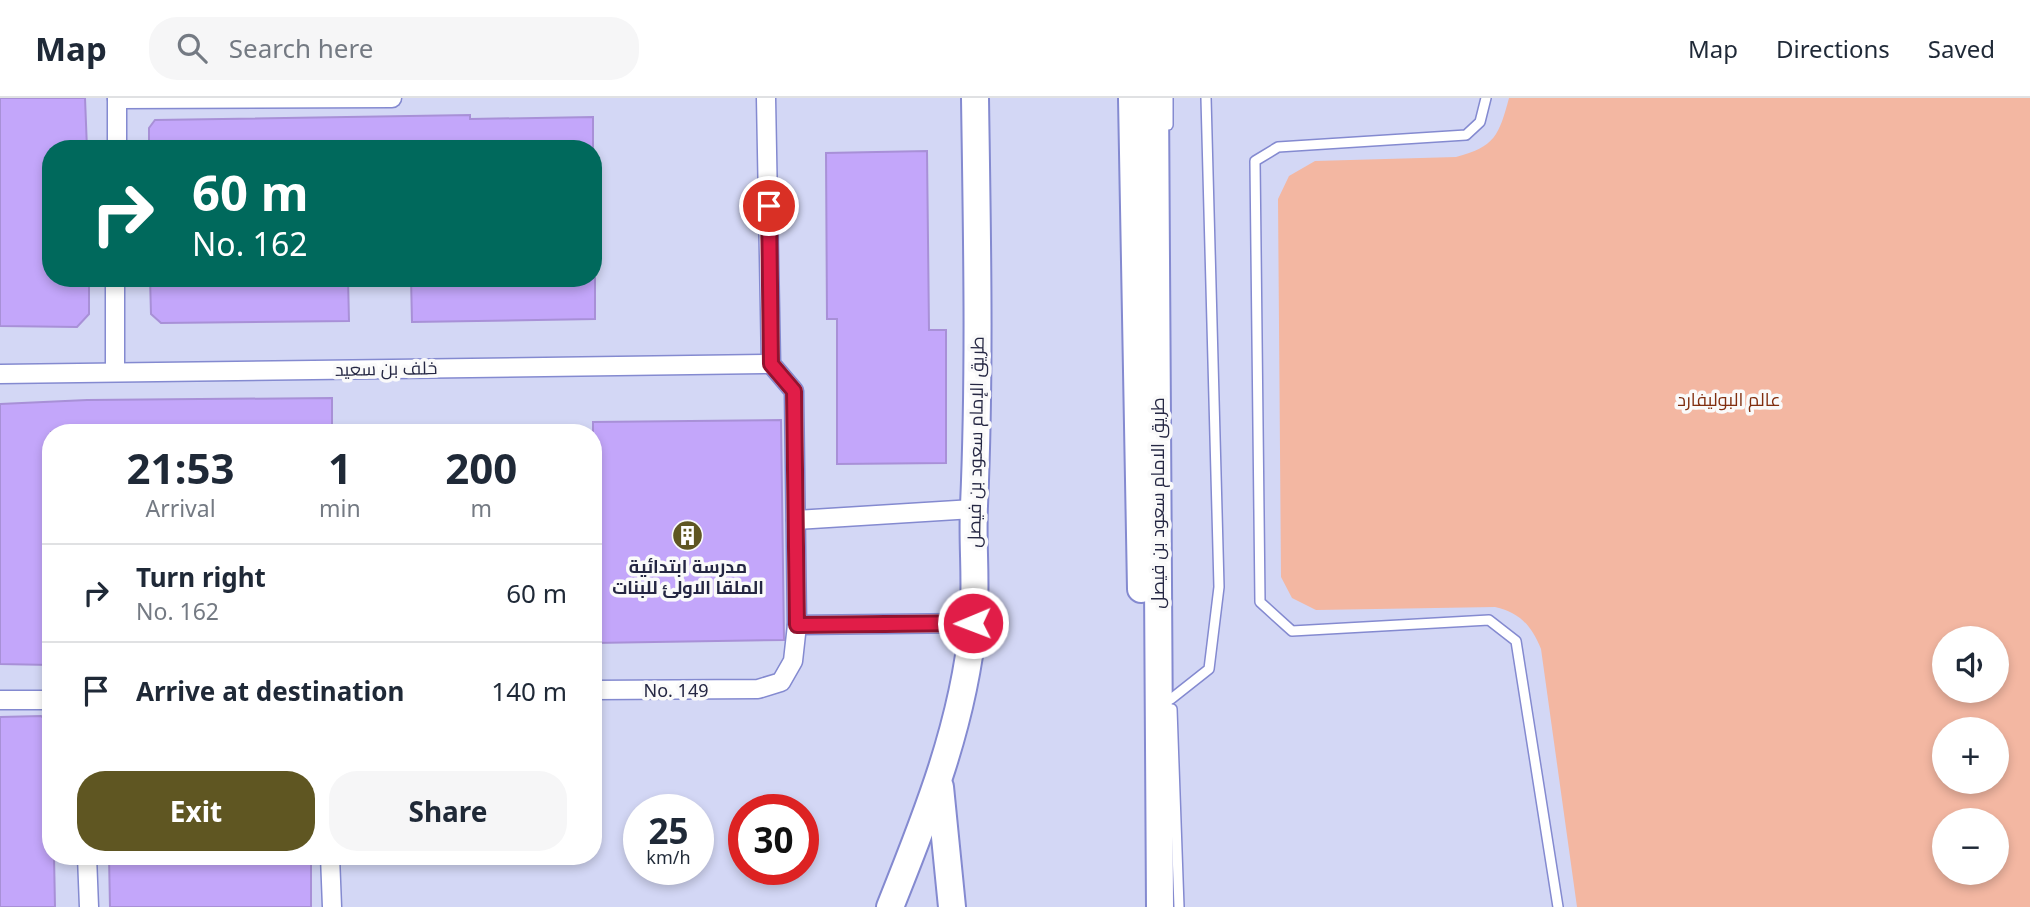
<!DOCTYPE html>
<html lang="en">
<head>
<meta charset="utf-8">
<style>
	:root { --surface:#fff; --page:#f6f6f7; --text:#1f2937; --muted:#747a83; --line:#e0e1e3; --accent:#5f5622 }
	body { margin:0; font-family:"Noto Sans",Cairo,sans-serif; background:var(--page); color:var(--text); height:100vh; display:flex; flex-direction:column; font-size:26px; white-space:nowrap }
	* { box-sizing:border-box; margin:0 }
	p { font-size:23px; color:var(--muted) }
	.icon { flex:none; width:38px; height:38px; fill:none; stroke:currentColor; stroke-width:2; stroke-linecap:round; stroke-linejoin:round }
	.map { position:relative; flex:1; overflow:hidden }
	.details { position:absolute; left:42px; top:326px; width:560px; height:441px; display:flex; flex-direction:column; background:var(--surface); border-radius:28px; box-shadow:0 4px 10px #0003 }
	.details>* { flex:none }
	.guide { position:absolute; left:42px; top:42px; width:560px; height:147px; border-radius:28px; box-shadow:0 4px 10px #0003; background:#00695c; color:#fff; overflow:hidden }
	.controls { position:absolute; left:1932px; top:528px; display:grid; gap:14px }
	.controls a { display:grid; place-items:center; width:77px; height:77px; border-radius:50%; background:var(--surface); box-shadow:0 4px 10px #0003; font-size:35px }
	.speed { position:absolute; left:623px; top:696px; display:flex; gap:14px; font-size:35px; font-weight:700; text-align:center }
	.speed>* { display:grid; place-content:center; width:91px; height:91px; border-radius:50%; background:var(--surface); box-shadow:0 4px 10px #0003; line-height:1 }
	.speed small { font-size:18px; font-weight:400 }
	.speed .limit { border:10px solid #d22; background:#fff; color:#111 }
	.pin { position:absolute; display:grid; place-items:center; width:60px; height:60px; color:#fff; margin:-30px; border:4px solid #fff; border-radius:50%; box-shadow:0 2px 7px #0007 }
	.me { position:absolute; width:77px; margin:-38px; rotate:269deg; stroke-linejoin:round; filter:drop-shadow(0 0 5px #0008) }
	.turn { display:flex; align-items:center; gap:24px; height:147px; padding:0 35px; font-size:32px }
	.turn .icon { width:91px; height:91px; stroke-width:2.5 }
	.turn b { display:block; font-size:49px; line-height:60px }
	.eta { display:flex; justify-content:space-evenly; align-items:center; height:119px; text-align:center }
	.eta b { font-size:42px; font-weight:700; line-height:49px }
	.action { display:flex; gap:14px; margin-top:auto; padding:14px 35px }
	.action a { flex:1; height:80px; border-radius:28px; background:var(--accent); color:#fff; font-size:28px; font-weight:700; line-height:80px; text-align:center }
	.action a+a { background:var(--page); color:var(--text) }
	ul { padding:0; list-style:none }
	li { display:flex; align-items:center; gap:21px; height:98px; padding:0 35px; border-top:2px solid var(--line) }
	li div { flex:1 }
	li b { display:block; font-size:26px }
	li em { font-style:normal }
	header { display:flex; align-items:center; gap:42px; box-sizing:border-box; height:98px; padding:0 35px; background:var(--surface); border-bottom:2px solid var(--line) }
	header strong { font-size:33px }
	nav { display:flex; gap:38px; margin-inline-start:auto; font-size:24px }
	.search { width:490px; height:63px; background:var(--page); display:flex; align-items:center; gap:18px; box-sizing:border-box; padding:0 24px; border-radius:28px; color:var(--muted); font-size:26px }
	.map>svg:first-child { display:block }
</style>
</head>
<body>
<header>
<strong>Map</strong>
<div class="search"><svg class="icon" aria-label="search" viewBox="0 0 24 24"><circle cx="10" cy="10" r="6"/><path d="M15 15l6 6"/></svg>Search here</div>
<nav><a>Map</a><a>Directions</a><a>Saved</a></nav>
</header>
<div class="map">
<svg width="2030" height="809" viewBox="0 0 2030 809">
	<rect width="100%" height="100%" fill="#d3d7f5"/>
	<path fill="#f3b7a2" fill-rule="evenodd" d="M1509 0H2030V809H1577L1541 551C1531 527 1520 515 1495 509L1316 512 1292 500 1281 479 1278 101 1289 78 1315 63 1456 59C1495 49 1499 37 1509 0ZM1944 541H1997V593H1944ZM1944 632H1997V684H1944ZM1944 723H1997V775H1944Z"/>
	<g fill="#c3a6fa" stroke="#a890d7" stroke-width="2">
		<polygon points="0,0 85,0 87,51 51,51 51,180 89,180 89,216 77,229 0,228"/>
		<polygon points="470,17 470,21 593,19 593,51 149,51 149,30 155,22"/>
		<polygon points="927,53 929,232 946,232 946,365 837,366 837,221 827,221 826,55"/>
		<polygon points="150,180 348,180 349,223 161,225 151,216"/>
		<polygon points="411,180 595,180 595,221 412,224"/>
		<polygon points="332,300 332,334 51,334 51,567 0,566 0,306 87,302"/>
		<polygon points="781,322 784,542 593,545 593,324"/>
		<polygon points="41,618 51,626 51,758 54,758 55,809 0,809 0,619"/>
		<polygon points="109,758 311,758 311,809 110,809"/>
	</g>
	<g fill="none" stroke-linecap="round" stroke-linejoin="round">
		<defs>
			<g id="service">
				<polyline points="1168,0 1168,27"/>
				<polyline points="1486,0 1480,24 1466,37 1278,49 1255,63 1260,504 1292,533 1489,522 1516,543 1558,809"/>
				<polyline points="1171,601 1209,571 1219,489 1206,0"/>
				<polyline points="1172,611 1179,809"/>
			</g>
			<g id="minor">
				<polyline points="117,1 392,0"/>
				<polyline points="117,51 117,0"/>
				<polyline points="115,273 115,180"/>
				<polyline points="0,276 771,266"/>
				<polyline points="796,422 973,411"/>
				<polyline points="797,527 973,525"/>
				<polyline points="593,592 758,591 781,584 793,563 797,527 794,293 771,266 766,0"/>
				<polyline points="0,602 51,602"/>
				<polyline points="87,758 89,809"/>
				<polyline points="330,758 332,809"/>
			</g>
			<g id="secondary">
				<polyline points="1132,0 1141,491"/>
				<polyline points="1155,0 1160,809"/>
				<polyline points="940,689 952,809"/>
				<path d="M890 809C927 717 964 624 973 525 977 486 972 447 974 408 980 272 977 136 975 0"/>
			</g>
		</defs>
		<use href="#service" stroke="#848ad0" stroke-width="12"/>
		<use href="#minor" stroke="#848ad0" stroke-width="21"/>
		<use href="#secondary" stroke="#848ad0" stroke-width="30"/>
		<use href="#service" stroke="#fff" stroke-width="9"/>
		<use href="#minor" stroke="#fff" stroke-width="18"/>
		<use href="#secondary" stroke="#fff" stroke-width="26"/>
	</g>
	<g fill="none" stroke-linecap="round" stroke-linejoin="round">
		<defs>
			<polyline id="route" points="769,108 771,266 794,293 797,527 973,525"/>
		</defs>
		<use href="#route" stroke="#92132f" stroke-width="18"/>
		<use href="#route" stroke="#e11d48" stroke-width="12"/>
	</g>
	<defs>
		<symbol id="building-disc" viewBox="-11 -11 22 22"><circle r="9.5" fill="#5f5622" stroke="#fafafa"/><path d="M-4-6H4V6H1V3H-1V6H-4ZM-2.5-4.3h1.7v1.8h-1.7ZM.8-4.3h1.7v1.8H.8ZM-2.5-1h1.7V.8h-1.7ZM.8-1h1.7V.8H.8Z" fill="#fff"/></symbol>
	</defs>
	<g fill-rule="evenodd">
		<use href="#building-disc" x="670" y="420" width="35" height="35"/>
	</g>
	<g text-anchor="middle" dominant-baseline="central" stroke-width="7" stroke-linejoin="round" paint-order="stroke">
		<g font-size="18" fill="#252743" stroke="#fafafa">
			<text transform="translate(386 270) rotate(-1)">خلف بن سعيد</text>
			<text transform="translate(975 344) rotate(-89)">طريق الإمام سعود بن فيصل</text>
			<text transform="translate(1157 405) rotate(-90)">طريق الامام سعود بن فيصل</text>
			<text x="676" y="592">No. 149</text>
		</g>
		<g font-size="18" fill="#802e0f" stroke="#fafafa">
			<text x="1729" y="301">عالم البوليفارد</text>
		</g>
		<g font-size="18" font-weight="bold" fill="#252743" stroke="#fafafa">
			<text x="688" y="468">مدرسة ابتدائية<tspan x="688" dy="21">الملقا الاولئ للبنات</tspan></text>
		</g>
	</g>
</svg>
<div class="controls">
<a><svg class="icon" aria-label="sound" viewBox="0 0 24 24"><path d="M4 9h4l5-4v14l-5-4H4zM17 9q2 3 0 6"/></svg></a>
<a>+</a>
<a>−</a>
</div>
<div class="speed"><div>25<small>km/h</small></div><div class="limit">30</div></div>
<div class="pin" style="left:769px;top:108px;background:#d93025"><svg class="icon" aria-label="arrive" viewBox="0 0 24 24"><path d="M6 21V4h12l-3 4 3 4H6"/></svg></div>
<svg class="me" style="left:973px;top:525px" viewBox="-20 -20 40 40"><circle r="17" fill="#e11d48" stroke="#fff" stroke-width="3"/><path d="M0-11L8 9 0 5-8 9z" fill="#fff"/></svg>
<div class="guide">
<div class="turn"><svg class="icon" aria-label="right" viewBox="0 0 24 24"><path d="M7 20v-9h11M14 6l5 5-5 5"/></svg><div><b>60 m</b>No. 162</div></div>
</div>
<section class="details">
<div class="eta">
<div><b>21:53</b><p>Arrival</p></div>
<div><b>1</b><p>min</p></div>
<div><b>200</b><p>m</p></div>
</div>
<ul>
<li><svg class="icon" aria-label="right" viewBox="0 0 24 24"><path d="M7 20v-9h11M14 6l5 5-5 5"/></svg><div><b>Turn right</b><p>No. 162</p></div><em>60 m</em></li>
<li><svg class="icon" aria-label="arrive" viewBox="0 0 24 24"><path d="M6 21V4h12l-3 4 3 4H6"/></svg><div><b>Arrive at destination</b></div><em>140 m</em></li>
</ul>
<div class="action"><a>Exit</a><a>Share</a></div>
</section>
</div>
</body>
</html>
